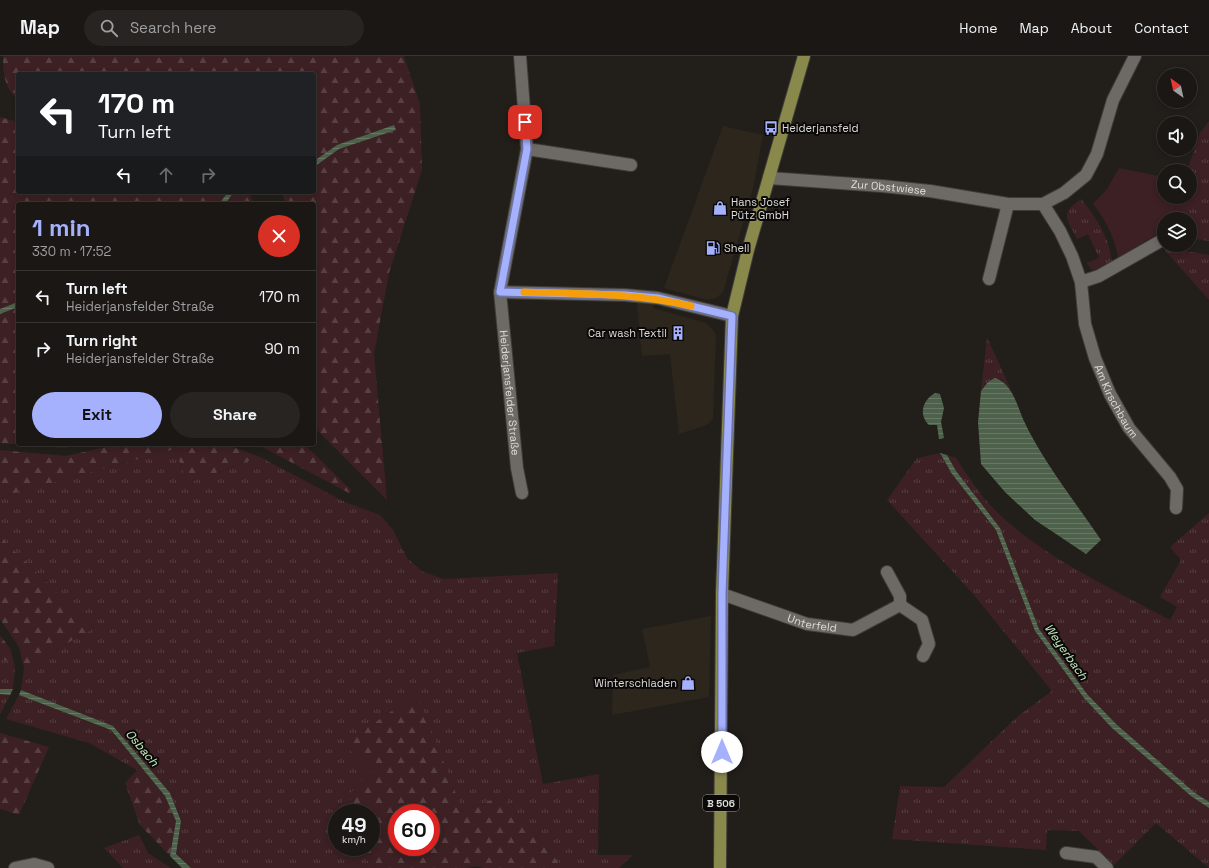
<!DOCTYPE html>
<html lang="en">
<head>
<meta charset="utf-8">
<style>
	:root { --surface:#1a1714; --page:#272422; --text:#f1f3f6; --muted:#9f9fa0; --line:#383634; --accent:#a5b1fc }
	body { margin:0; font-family:"Space Grotesk",sans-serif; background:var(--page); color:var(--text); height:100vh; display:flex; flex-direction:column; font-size:15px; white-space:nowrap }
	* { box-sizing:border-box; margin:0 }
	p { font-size:13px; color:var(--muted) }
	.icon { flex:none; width:22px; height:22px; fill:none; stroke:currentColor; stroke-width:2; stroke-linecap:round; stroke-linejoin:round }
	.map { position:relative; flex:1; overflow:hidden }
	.sheet { position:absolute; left:16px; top:146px; width:300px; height:244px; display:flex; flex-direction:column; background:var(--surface); border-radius:4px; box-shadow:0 2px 6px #0003,0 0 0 1px var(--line) }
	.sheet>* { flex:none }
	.hud { position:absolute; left:16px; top:16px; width:300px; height:122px; border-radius:4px; box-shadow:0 2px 6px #0003,0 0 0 1px var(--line); background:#202124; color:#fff; overflow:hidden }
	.needle { width:26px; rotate:327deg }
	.controls { position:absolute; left:1157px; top:12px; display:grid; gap:8px }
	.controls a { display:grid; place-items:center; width:40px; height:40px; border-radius:50%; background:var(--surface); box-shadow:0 2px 6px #0003,0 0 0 1px var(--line); font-size:20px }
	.speed { position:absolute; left:328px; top:748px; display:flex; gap:8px; font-size:20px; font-weight:700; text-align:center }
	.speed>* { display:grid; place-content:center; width:52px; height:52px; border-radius:50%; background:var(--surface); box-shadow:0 2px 6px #0003,0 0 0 1px var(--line); line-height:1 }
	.speed small { font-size:10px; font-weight:400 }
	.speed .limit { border:6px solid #d22; background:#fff; color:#111 }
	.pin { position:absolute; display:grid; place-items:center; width:34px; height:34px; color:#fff; margin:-17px; border-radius:8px; box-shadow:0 2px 6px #0006 }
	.me { position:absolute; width:44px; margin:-22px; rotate:0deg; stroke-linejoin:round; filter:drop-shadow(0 0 3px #0008) }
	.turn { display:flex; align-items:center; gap:14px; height:84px; padding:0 16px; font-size:18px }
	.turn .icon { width:52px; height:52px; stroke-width:2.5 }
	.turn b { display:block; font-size:28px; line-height:34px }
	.lanes { display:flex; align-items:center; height:38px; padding:0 16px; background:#0003; justify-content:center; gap:20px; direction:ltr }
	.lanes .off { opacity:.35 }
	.round { display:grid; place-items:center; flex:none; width:42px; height:42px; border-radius:21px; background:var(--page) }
	.overview { display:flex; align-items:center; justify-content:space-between; height:68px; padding:0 16px }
	h1 { font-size:24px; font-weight:700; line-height:30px; color:var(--accent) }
	.action { display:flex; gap:8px; margin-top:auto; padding:8px 16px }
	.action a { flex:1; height:46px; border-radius:24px; background:var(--accent); color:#111; font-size:16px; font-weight:700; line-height:46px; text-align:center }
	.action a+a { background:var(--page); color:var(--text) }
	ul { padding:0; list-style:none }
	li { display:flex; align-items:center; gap:12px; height:52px; padding:0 16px; border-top:1px solid var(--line) }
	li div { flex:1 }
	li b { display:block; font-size:15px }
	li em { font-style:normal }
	header { display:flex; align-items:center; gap:24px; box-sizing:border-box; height:56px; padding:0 20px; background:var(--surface); border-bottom:1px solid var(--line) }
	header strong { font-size:19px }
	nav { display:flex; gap:22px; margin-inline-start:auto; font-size:14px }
	.search { width:280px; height:36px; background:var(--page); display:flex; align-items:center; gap:10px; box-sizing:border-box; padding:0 14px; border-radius:22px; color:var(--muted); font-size:15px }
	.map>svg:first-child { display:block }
</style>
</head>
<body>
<header>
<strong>Map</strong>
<div class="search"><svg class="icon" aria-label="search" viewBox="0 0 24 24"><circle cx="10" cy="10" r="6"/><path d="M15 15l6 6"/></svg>Search here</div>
<nav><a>Home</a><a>Map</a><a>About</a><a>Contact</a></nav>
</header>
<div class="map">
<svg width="1209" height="812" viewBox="0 0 1209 812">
	<defs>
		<pattern id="grass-tufts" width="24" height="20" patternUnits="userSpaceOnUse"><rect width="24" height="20" fill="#3c2023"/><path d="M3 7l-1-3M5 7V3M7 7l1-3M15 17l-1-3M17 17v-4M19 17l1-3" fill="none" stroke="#584042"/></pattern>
		<pattern id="forest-firs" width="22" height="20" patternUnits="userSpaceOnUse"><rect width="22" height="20" fill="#3c2023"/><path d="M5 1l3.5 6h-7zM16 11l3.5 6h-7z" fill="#584042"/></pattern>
		<pattern id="water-rules" width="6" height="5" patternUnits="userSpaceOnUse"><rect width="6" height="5" fill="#4e624b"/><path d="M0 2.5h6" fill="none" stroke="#677864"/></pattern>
	</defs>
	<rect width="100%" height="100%" fill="#221f1b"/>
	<g fill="#2c261d">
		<polygon points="723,70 763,79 753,132 723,236 716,242 707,244 664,232"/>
		<polygon points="637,247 654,249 653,252 706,267 713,274 716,279 713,362 707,369 679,378 670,298 642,300"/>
		<polygon points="711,560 709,641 612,659 613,619 650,611 642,573"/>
	</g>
	<g fill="url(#grass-tufts)">
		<polygon points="1209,65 1209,185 1190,182 1190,163 1172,163 1179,141 1190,141 1190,115 1187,115 1200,77"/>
		<path d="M1081 143C1096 161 1109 181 1112 205L1098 213 1092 214 1087 207 1099 202 1088 178 1077 183C1067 163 1059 158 1081 143Z"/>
		<polygon points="1162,191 1209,199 1209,244"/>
		<polygon points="987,281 1011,334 1001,323 988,326 981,335"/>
		<polygon points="175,393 187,427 260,401 345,446 380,459 393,474 407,502 423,516 444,523 558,517 554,590 517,597 543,728 599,718 598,799 633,799 619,812 563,812 503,739 463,756 343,688 372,715 325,763 337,775 337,791 353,791 375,812 191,812 176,798 181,765 170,737 113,670 21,634 24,612 94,572 8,489 0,478 0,441"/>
		<polygon points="940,397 952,418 996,474 1035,575 1084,642 1112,672 1191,740 1209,752 1209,812 1156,767 1114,809 1079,775 1047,774 1046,794 892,783 900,730 944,731 1018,660 1052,635 974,539 887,444 917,402"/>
		<path d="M947 399 956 402C967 418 978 437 992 451 1038 499 1112 532 1170 564L1177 551 1160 541 1181 504 1170 491 1209 457V746L1195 737 1116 668 1087 638 1039 573 1000 472 956 415Z"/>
		<polygon points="0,601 15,611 13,633 0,633"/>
		<polygon points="0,638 10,639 0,659"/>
		<polygon points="19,639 110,674 141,710 137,714 89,687 6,663"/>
		<polygon points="139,779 148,797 171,812 123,812 104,792"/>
	</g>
	<g fill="url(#forest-firs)" fill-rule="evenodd">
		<path d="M3 0H404L420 48 422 114 389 217 374 298 387 444 314 371V148H285L282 136H314V111L339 93 396 74 394 69 337 89 314 105V18H18V43C4 32 3 16 3 0Z"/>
		<polygon points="0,61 18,66 18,136 228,136 219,148 18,148 18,246 0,253"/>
		<polygon points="234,136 248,136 255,148 225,148"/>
		<polygon points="18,251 18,388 83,388 65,392 0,387 0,258"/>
		<polygon points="120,388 225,388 260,401 187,427 175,393 0,441 0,394 66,400"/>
		<polygon points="254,388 304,388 351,434 349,437 264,392"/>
		<polygon points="0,478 8,489 94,572 24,612 19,591 0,563"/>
		<polygon points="0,579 11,594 15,611 0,601"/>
		<path d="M417 638 463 756 503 739 563 812H483L476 810 467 812H375L353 791H371V757H337V775L325 763 372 715 343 688ZM397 757H431V791H397Z"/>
		<polygon points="0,677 49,691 19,759 0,753"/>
		<polygon points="141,710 165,740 176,765 170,800 140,769 125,727"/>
	</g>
	<path fill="#3c2023" d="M1119 112 1164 121V141H1179L1172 163H1164V177L1156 179 1118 201C1114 181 1106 164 1093 148L1107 133Z"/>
	<g fill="url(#water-rules)">
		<polygon points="394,69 396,74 339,93 314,111 314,105 337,89"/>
		<polygon points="228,136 234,136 225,148 219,148"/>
		<polygon points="18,246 18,251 0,258 0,253"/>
		<path d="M995 322C1012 327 1017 349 1023 363 1041 403 1076 447 1101 484L1086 498 1035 464 1005 436 981 408 978 366 981 335 988 326Z"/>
		<path d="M935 337 940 338 944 352 941 366 944 382 939 383 937 369H929C918 358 923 344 935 337Z"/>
		<polygon points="940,397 947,399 956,415 1000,472 1039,573 1087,638 1116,668 1195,737 1209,746 1209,752 1191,740 1112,672 1084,642 1035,575 996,474 952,418"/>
		<polygon points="0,633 13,633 10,639 0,638"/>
		<polygon points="21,634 113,670 170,737 181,765 176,798 191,812 182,812 170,800 176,765 165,740 111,674 19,639"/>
	</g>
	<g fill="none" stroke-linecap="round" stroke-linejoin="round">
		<defs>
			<g id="street">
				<path id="s1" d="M520 0 527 93 500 236 517 412 522 437"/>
				<polyline points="527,93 631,109"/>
				<path id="s2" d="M769 122 882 130 930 135 1008 148H1043L1064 137 1086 119 1097 98 1113 44 1135 0"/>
				<path id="s3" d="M1043 148 1060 175 1072 200 1081 226 1085 268 1095 302 1110 338 1129 372 1170 421 1177 433 1176 452"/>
				<polyline points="989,223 1008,148"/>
				<polyline points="1081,226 1099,220 1164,183"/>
				<polyline points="500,236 625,239 658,242 732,260"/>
				<path id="s4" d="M722 538 807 568 853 574 900 549V540L887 516"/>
				<polyline points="900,549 922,564 929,588 923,600"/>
				<polyline points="1066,797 1096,801 1107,812"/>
				<polyline points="15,812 34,808 48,812"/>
			</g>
			<polyline id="primary" points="720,812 722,538 732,260 748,194 804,0"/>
		</defs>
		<use href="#street" stroke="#3e3c39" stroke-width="14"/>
		<use href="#primary" stroke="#3e3c39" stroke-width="14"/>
		<use href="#street" stroke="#6d6a65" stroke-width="12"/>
		<use href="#primary" stroke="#8a894c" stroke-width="12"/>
	</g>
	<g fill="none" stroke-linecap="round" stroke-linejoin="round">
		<defs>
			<polyline id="route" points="525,66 527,93 500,236 625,239 658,242 732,260 722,538 722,696"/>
		</defs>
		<use href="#route" stroke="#6b73a4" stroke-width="10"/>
		<use href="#route" stroke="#a5b1fc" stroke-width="7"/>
		<path stroke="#f59e0b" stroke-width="7" d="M524 236C582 238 634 237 691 250"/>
	</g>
	<defs>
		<symbol id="bus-bare" viewBox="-9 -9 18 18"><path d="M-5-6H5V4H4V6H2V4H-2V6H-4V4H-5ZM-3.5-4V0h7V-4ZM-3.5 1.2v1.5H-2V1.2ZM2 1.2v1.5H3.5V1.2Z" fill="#a5b1fc" stroke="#0a0908" stroke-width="2.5" paint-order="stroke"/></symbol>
		<symbol id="shop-bare" viewBox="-9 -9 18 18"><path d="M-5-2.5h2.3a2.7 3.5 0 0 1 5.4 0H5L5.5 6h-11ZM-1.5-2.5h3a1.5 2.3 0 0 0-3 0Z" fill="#a5b1fc" stroke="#0a0908" stroke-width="2.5" paint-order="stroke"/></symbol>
		<symbol id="fuel-bare" viewBox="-9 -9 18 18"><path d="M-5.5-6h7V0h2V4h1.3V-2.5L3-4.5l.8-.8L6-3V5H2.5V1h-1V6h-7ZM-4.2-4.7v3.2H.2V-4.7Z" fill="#a5b1fc" stroke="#0a0908" stroke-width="2.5" paint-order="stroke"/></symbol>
		<symbol id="building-bare" viewBox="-9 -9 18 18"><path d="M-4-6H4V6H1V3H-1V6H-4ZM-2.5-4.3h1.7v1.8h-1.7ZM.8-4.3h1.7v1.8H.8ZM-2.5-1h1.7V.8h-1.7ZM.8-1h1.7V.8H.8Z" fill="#a5b1fc" stroke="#0a0908" stroke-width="2.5" paint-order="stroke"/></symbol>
	</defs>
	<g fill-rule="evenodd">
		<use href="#bus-bare" x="761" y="62" width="20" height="20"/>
		<use href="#shop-bare" x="710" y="142" width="20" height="20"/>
		<use href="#fuel-bare" x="703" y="182" width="20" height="20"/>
		<use href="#building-bare" x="668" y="267" width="20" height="20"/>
		<use href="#shop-bare" x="678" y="617" width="20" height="20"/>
	</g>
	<g text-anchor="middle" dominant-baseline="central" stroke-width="4" stroke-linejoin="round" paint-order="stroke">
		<rect fill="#0a0908" stroke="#9f9d9c" stroke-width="1" x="703" y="739" width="36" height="16" rx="3"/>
		<g font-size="10" font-weight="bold" fill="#dfdddb">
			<text x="721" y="747">B 506</text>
		</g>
		<g font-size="11" fill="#dfdddb" stroke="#0a0908" text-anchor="start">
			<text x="782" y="72">Heiderjansfeld</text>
			<text x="731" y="146">Hans Josef<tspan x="731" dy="13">Pütz GmbH</tspan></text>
			<text x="724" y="192">Shell</text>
			<text x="667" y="277" text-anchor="end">Car wash Textil</text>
			<text x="677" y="627" text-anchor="end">Winterschladen</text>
		</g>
		<g font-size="11" fill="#dfdddb" stroke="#0a0908">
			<text stroke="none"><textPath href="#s2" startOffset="120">Zur Obstwiese</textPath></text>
			<text stroke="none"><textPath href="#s1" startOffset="340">Heiderjansfelder Straße</textPath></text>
			<text stroke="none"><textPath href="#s3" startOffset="213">Am Kirschbaum</textPath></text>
			<text stroke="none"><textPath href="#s4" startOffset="95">Unterfeld</textPath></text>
		</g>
		<g font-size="12" font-style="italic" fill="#c7eec0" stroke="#0a0908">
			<text transform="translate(1066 596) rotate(55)">Weyerbach</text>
			<text transform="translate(142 692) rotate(50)">Osbach</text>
		</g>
	</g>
</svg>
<div class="controls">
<a><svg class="needle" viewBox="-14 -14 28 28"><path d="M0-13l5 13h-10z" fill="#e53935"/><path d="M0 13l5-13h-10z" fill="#9f9fa0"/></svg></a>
<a><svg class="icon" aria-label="sound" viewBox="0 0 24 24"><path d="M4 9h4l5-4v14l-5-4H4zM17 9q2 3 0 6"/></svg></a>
<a><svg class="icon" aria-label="search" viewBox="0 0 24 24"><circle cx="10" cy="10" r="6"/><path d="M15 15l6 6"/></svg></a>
<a><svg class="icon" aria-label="layers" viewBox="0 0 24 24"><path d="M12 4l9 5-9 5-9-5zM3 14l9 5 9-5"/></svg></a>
</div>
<div class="speed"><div>49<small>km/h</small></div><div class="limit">60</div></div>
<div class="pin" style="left:525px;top:66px;background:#d93025"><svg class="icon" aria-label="arrive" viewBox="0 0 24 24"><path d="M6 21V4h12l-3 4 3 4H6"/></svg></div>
<svg class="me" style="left:722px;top:696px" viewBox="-20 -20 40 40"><circle r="19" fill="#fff"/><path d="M0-13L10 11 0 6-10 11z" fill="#a5b1fc"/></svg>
<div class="hud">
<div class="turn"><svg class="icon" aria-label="left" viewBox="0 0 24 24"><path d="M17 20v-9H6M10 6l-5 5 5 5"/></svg><div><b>170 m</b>Turn left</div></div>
<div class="lanes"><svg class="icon" aria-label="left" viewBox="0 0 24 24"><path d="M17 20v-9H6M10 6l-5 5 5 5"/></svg><svg class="icon off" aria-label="ahead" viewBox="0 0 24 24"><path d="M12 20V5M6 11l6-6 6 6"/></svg><svg class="icon off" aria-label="right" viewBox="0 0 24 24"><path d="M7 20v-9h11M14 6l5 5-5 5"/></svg></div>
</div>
<section class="sheet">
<div class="overview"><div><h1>1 min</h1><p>330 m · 17:52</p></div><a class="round" style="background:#d93025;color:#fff"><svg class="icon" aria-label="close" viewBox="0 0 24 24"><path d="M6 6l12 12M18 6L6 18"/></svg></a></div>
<ul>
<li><svg class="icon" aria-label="left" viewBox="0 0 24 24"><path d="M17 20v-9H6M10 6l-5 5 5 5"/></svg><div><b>Turn left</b><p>Heiderjansfelder Straße</p></div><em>170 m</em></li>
<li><svg class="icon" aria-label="right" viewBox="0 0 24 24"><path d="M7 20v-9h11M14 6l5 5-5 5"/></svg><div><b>Turn right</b><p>Heiderjansfelder Straße</p></div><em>90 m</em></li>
</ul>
<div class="action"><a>Exit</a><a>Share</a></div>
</section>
</div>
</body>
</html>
